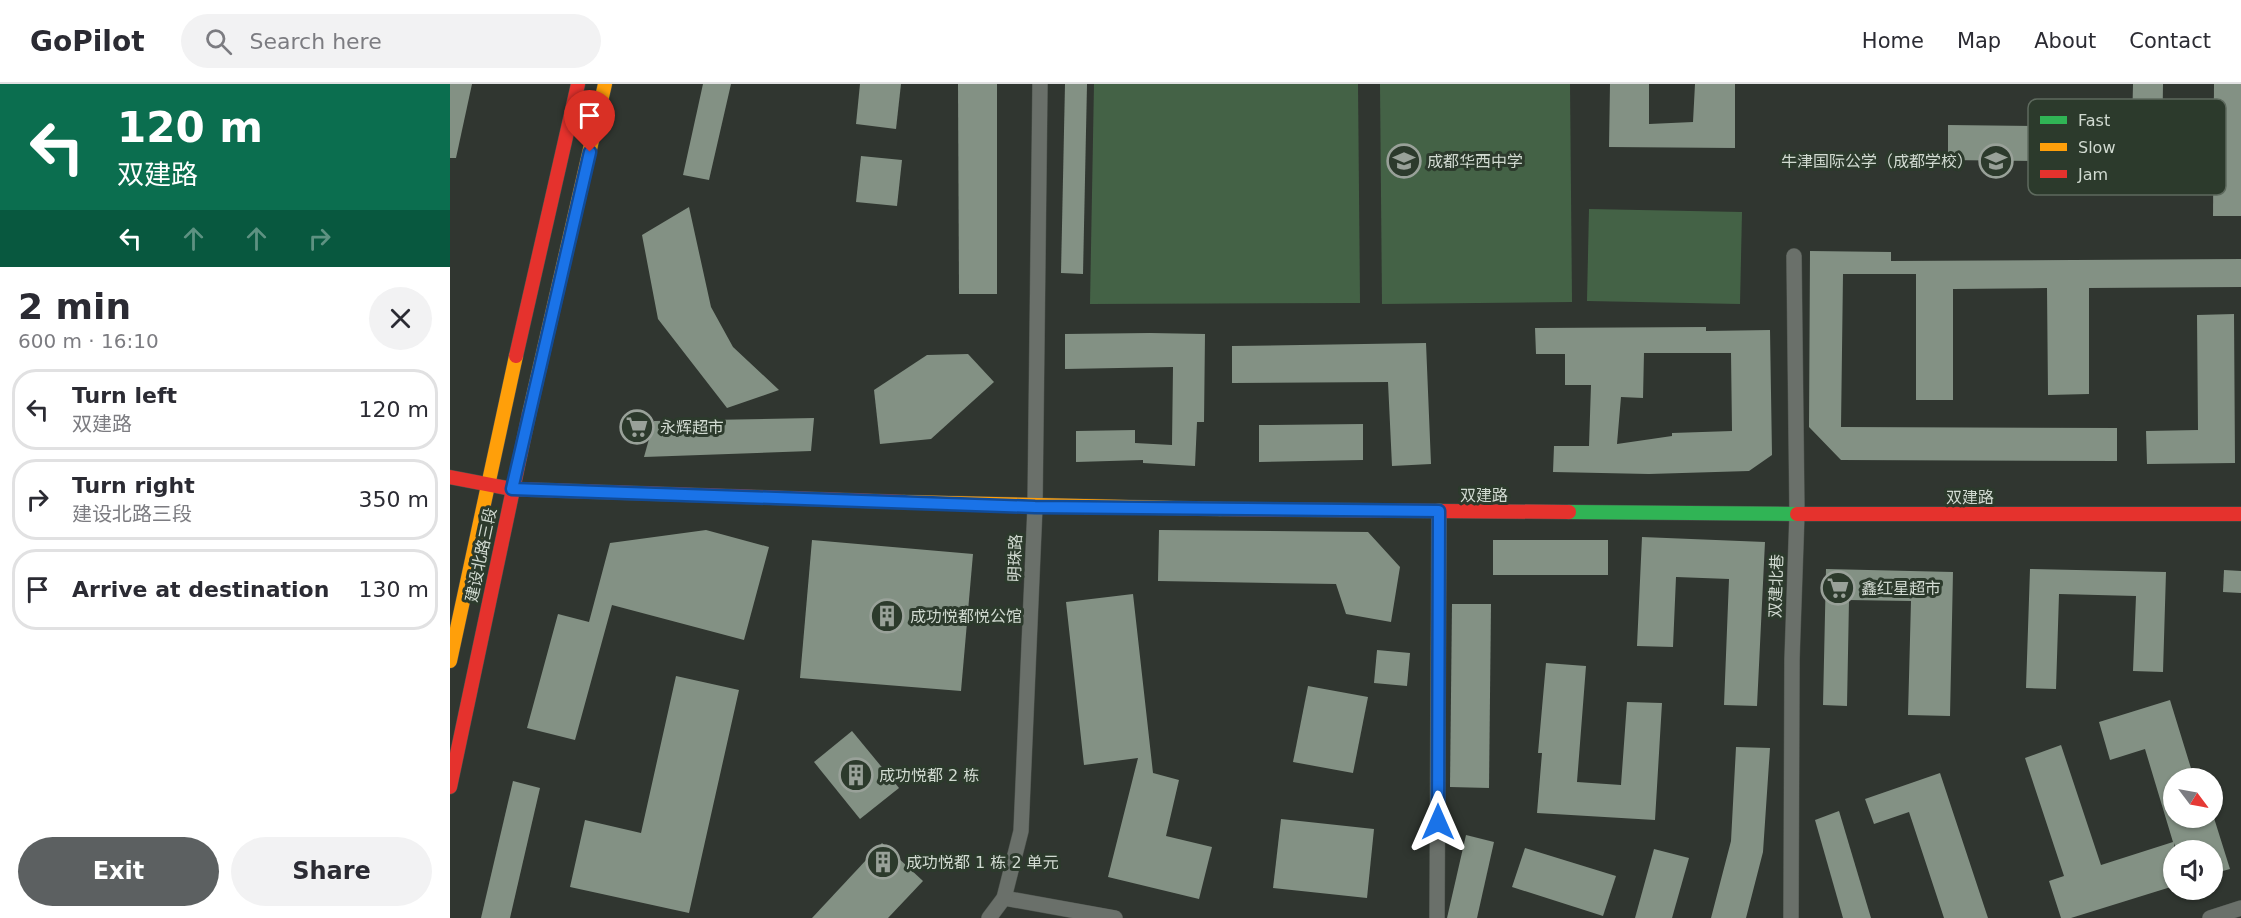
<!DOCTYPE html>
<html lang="en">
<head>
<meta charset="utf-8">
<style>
	:root { --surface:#fff; --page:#f2f2f3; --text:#2b2b33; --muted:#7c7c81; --line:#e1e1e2; --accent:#5c6061 }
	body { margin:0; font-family:"DejaVu Sans","Noto Sans SC",sans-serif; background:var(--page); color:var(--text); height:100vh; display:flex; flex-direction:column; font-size:22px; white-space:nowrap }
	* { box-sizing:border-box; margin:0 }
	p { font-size:20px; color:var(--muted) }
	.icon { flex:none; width:33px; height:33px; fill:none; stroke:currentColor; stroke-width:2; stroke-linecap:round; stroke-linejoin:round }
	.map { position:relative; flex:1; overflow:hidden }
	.side { display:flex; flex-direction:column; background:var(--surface); width:450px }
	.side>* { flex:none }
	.banner { background:#0b6e4f; color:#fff; overflow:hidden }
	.needle { width:39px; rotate:122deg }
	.controls { position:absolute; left:1713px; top:684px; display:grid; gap:12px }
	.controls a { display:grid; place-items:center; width:60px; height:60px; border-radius:50%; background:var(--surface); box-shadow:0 2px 4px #0004; font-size:30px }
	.pin { position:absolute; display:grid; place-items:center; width:51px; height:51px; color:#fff; margin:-62px -26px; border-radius:50% 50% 50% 0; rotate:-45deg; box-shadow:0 0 6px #0007 }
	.pin .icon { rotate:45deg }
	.me { position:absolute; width:66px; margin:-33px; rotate:0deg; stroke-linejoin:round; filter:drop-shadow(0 0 4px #0008) }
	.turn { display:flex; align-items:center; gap:21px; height:126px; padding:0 18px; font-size:27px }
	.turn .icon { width:78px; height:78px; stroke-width:2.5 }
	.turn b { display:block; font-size:42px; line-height:51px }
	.lanes { display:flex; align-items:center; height:57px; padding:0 18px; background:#0003; justify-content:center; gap:30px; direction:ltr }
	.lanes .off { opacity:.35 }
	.round { display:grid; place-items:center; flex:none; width:63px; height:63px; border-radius:32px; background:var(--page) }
	.headline { display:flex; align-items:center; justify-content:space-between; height:102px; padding:0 18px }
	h1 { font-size:36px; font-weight:700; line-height:45px }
	.action { display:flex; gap:12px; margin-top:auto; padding:12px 18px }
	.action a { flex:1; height:69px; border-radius:36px; background:var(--accent); color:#fff; font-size:24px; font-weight:700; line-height:69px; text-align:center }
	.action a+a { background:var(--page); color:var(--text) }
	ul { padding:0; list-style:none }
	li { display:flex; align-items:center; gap:18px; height:81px; margin:0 12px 9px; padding:0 6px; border:3px solid var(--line); border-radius:24px }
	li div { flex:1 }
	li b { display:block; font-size:22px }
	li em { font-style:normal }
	header { display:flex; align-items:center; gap:36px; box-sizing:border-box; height:84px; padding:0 30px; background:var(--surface); border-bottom:2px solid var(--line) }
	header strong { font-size:28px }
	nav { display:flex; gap:33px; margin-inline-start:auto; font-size:21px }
	.search { width:420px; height:54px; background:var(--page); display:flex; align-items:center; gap:15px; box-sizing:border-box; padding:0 21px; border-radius:33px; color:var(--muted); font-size:22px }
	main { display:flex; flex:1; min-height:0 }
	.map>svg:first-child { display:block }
</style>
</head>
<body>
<header>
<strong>GoPilot</strong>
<div class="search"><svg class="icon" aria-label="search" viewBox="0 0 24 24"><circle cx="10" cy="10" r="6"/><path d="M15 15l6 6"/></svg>Search here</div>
<nav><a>Home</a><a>Map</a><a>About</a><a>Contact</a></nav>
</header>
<main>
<section class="side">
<div class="banner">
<div class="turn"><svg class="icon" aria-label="left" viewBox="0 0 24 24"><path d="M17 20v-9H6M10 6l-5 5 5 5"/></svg><div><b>120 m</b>双建路</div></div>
<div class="lanes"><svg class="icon" aria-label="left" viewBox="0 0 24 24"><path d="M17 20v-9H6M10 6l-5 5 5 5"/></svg><svg class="icon off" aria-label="ahead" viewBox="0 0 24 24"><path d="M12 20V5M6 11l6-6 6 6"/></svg><svg class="icon off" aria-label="ahead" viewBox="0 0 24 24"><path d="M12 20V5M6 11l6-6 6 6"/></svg><svg class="icon off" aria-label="right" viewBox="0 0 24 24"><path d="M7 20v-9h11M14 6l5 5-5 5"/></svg></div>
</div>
<div class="headline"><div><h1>2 min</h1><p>600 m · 16:10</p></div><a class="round"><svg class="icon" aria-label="close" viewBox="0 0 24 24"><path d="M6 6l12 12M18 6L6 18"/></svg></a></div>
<ul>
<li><svg class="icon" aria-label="left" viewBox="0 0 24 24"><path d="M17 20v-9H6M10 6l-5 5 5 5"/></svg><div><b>Turn left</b><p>双建路</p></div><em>120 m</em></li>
<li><svg class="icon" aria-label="right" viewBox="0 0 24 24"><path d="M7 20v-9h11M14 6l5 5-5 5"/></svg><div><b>Turn right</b><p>建设北路三段</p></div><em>350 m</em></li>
<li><svg class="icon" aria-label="arrive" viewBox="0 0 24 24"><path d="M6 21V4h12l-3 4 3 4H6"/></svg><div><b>Arrive at destination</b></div><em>130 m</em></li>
</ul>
<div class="action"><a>Exit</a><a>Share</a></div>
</section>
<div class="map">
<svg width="1791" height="834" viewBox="0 0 1791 834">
	<rect width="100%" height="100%" fill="#303630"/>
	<g fill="#446246">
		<polygon points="644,0 908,0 910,219 640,220"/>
		<polygon points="930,0 1120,0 1122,218 932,220"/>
		<polygon points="1139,125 1292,128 1290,220 1137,217"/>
	</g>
	<g fill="#839184" fill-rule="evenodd">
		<polygon points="0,0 22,0 6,74 0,74"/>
		<polygon points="253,0 281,0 259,96 233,91"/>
		<polygon points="410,0 451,0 446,45 406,40"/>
		<polygon points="508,0 547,0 547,210 509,210"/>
		<polygon points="615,0 637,0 633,190 611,189"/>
		<polygon points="1160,0 1199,0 1199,40 1243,38 1245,0 1285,0 1285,64 1159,63"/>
		<polygon points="1683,0 1713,0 1712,70 1662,69 1662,78 1498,76 1498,41 1682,43"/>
		<polygon points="1764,0 1791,0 1791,132 1763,132"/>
		<polygon points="411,72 452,76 447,122 406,118"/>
		<polygon points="239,123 261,223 283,263 329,306 277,324 208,235 192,151"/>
		<polygon points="1360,167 1441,168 1441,177 1791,175 1791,203 1639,204 1639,310 1598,311 1597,204 1503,205 1503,316 1466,316 1466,190 1393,190 1391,343 1667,344 1667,377 1391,376 1359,343"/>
		<polygon points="1784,230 1785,379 1697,380 1696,347 1748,346 1747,231"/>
		<path d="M1256 243V247L1320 246 1322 371 1299 387 1199 390 1103 388 1104 362H1139L1141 301H1115V270H1086L1085 244ZM1194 269H1281L1282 347 1222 349V352L1167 360 1171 313 1193 314Z"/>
		<polygon points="700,249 755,250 754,338 747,338 745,382 693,379 693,376 626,378 626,347 685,346 685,359 722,361 723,283 615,285 615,250"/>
		<polygon points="976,259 981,380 942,382 938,298 782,299 782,262"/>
		<polygon points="518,270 544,298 481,355 430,360 424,306 477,271"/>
		<polygon points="364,334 361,367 194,373 204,337"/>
		<polygon points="913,340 913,376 809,378 809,341"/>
		<polygon points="256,446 319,463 294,556 162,521 125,656 77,644 108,530 139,538 160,459"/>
		<polygon points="709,446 918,448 950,483 941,538 896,530 886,500 708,497"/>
		<polygon points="1192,453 1315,458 1307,622 1274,621 1279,495 1226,493 1223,563 1187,562"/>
		<polygon points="362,456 523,470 511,607 350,594"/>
		<rect x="1043" y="456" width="115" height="35"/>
		<polygon points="1376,485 1503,488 1500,632 1458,631 1461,517 1399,516 1397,622 1373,621"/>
		<polygon points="1580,485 1716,488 1713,588 1683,587 1686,512 1609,510 1606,605 1576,604"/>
		<polygon points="1774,486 1791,487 1791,509 1773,508"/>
		<polygon points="683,510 703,689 729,696 716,752 762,763 749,815 658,793 688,674 634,681 616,518"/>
		<polygon points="1002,520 1041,520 1039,704 1000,703"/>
		<polygon points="927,566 960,569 957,602 924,599"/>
		<polygon points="1096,579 1136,582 1127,698 1171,701 1177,618 1212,619 1205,736 1087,729 1092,669 1088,669"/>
		<polygon points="226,592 289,606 239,829 120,803 135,736 191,749"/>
		<polygon points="858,602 918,613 903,689 843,678"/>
		<polygon points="1720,616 1744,694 1724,694 1724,734 1764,734 1780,785 1762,790 1762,766 1726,766 1724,759 1724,802 1621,834 1611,834 1599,797 1614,792 1575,674 1611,661 1651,781 1723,758 1695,665 1660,676 1649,638"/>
		<polygon points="402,647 449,704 410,735 364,678"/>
		<polygon points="1286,663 1320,664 1313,768 1296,834 1261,834 1281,757"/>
		<polygon points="1490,689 1538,834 1494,834 1459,728 1424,740 1415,715"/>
		<polygon points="63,697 90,704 60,834 31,834"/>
		<polygon points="1389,727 1421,834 1393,834 1365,736"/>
		<polygon points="831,735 924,745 917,814 823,804"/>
		<polygon points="1016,751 1044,758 1027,834 997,834"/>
		<polygon points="432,759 473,797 438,834 362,834"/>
		<polygon points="1075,764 1166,792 1153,832 1062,803"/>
		<polygon points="1204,765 1239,774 1222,834 1185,834"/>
	</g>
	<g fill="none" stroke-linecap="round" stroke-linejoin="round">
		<defs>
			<g id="street">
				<polyline points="554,814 665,834"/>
				<polyline points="539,834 554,814 571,747 585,423 590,0"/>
				<polyline points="987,834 989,427"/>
				<polyline points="1341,834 1342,575 1347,430 1344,172"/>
				<polyline points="1760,834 1791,824"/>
			</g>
			<polyline id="fast" points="1119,428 1347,430"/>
			<g id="slow">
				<polyline points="79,330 155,0"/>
				<polyline points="454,418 770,425"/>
				<polyline points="0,577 66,272"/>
			</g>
			<g id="jam">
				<polyline points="66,272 128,0"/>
				<polyline points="0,393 62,405 454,418"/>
				<polyline points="770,425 1119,428"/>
				<polyline points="1347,430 1791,430"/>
				<polyline points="0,703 79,330"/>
			</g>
		</defs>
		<use href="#street" stroke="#4d534d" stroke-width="16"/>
		<use href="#fast" stroke="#4d534d" stroke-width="15"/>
		<use href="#slow" stroke="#4d534d" stroke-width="15"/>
		<use href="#jam" stroke="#4d534d" stroke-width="15"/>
		<use href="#street" stroke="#6a706a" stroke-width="15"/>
		<use href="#fast" stroke="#30b455" stroke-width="14"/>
		<use href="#slow" stroke="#ff9f0a" stroke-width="14"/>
		<use href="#jam" stroke="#e5322d" stroke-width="14"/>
	</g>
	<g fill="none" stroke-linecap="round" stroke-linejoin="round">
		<defs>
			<polyline id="route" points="140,68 62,405 585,423 989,427 988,738"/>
		</defs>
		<use href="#route" stroke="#114b97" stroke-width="15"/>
		<use href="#route" stroke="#1a73e8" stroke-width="10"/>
	</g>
	<defs>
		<symbol id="school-ring" viewBox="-11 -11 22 22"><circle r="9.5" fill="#2c3a2c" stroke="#99a199" stroke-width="1.5"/><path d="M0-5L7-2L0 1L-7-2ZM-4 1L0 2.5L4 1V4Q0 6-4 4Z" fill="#99a199"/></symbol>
		<symbol id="supermarket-ring" viewBox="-11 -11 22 22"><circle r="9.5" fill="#2c3a2c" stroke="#99a199" stroke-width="1.5"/><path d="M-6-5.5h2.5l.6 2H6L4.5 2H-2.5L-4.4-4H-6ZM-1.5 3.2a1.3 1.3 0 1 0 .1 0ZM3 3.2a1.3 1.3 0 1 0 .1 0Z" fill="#99a199"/></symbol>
		<symbol id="building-ring" viewBox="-11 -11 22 22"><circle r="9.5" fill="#2c3a2c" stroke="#99a199" stroke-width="1.5"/><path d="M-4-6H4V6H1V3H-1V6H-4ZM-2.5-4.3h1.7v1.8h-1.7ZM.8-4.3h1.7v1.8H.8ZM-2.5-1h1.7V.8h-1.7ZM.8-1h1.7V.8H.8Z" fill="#99a199"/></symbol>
	</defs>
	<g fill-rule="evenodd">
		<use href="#school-ring" x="935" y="58" width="38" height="38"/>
		<use href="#school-ring" x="1527" y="58" width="38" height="38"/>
		<use href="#supermarket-ring" x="168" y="324" width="38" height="38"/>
		<use href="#supermarket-ring" x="1369" y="485" width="38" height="38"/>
		<use href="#building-ring" x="418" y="513" width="38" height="38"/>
		<use href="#building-ring" x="387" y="672" width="38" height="38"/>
		<use href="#building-ring" x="414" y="759" width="38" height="38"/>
	</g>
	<g text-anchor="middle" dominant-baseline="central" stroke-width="6" stroke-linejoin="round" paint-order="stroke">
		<g font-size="16" fill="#d1dad1" stroke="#2c3a2c" text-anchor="start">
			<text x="977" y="77">成都华西中学</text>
			<text x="1523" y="77" text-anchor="end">牛津国际公学（成都学校）</text>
			<text x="210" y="343">永辉超市</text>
			<text x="1411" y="504">鑫红星超市</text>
			<text x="460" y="532">成功悦都悦公馆</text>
			<text x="429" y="691">成功悦都 2 栋</text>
			<text x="456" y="778">成功悦都 1 栋 2 单元</text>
		</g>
		<g font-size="16" fill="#d1dad1" stroke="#2c3a2c">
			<text x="1034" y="411">双建路</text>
			<text x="1520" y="413">双建路</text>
			<text transform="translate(31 471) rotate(-78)">建设北路三段</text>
			<text transform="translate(565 474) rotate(-88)">明珠路</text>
			<text transform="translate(1326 502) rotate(-88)">双建北巷</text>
		</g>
	</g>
	<rect x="1578" y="15" width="198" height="96" rx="9" fill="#2c3a2c" stroke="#5e6a5e" stroke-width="1.5"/>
	<rect x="1590" y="32" width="27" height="8" fill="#30b455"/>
	<rect x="1590" y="59" width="27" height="8" fill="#ff9f0a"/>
	<rect x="1590" y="86" width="27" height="8" fill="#e5322d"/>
	<g font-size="16" fill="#d1dad1">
		<text x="1628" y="42">Fast</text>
		<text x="1628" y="69">Slow</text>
		<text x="1628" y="96">Jam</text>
	</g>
</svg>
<div class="controls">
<a><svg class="needle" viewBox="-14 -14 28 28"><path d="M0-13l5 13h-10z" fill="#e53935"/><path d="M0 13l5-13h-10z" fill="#7c7c81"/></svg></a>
<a><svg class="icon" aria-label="sound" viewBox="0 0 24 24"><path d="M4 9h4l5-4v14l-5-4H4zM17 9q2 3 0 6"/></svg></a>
</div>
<div class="pin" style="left:140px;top:68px;background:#d93025"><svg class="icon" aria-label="arrive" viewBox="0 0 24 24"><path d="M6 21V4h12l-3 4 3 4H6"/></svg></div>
<svg class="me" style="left:988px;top:738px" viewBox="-20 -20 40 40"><path d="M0-17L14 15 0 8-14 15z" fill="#1a73e8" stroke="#fff" stroke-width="4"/></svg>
</div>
</main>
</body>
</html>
